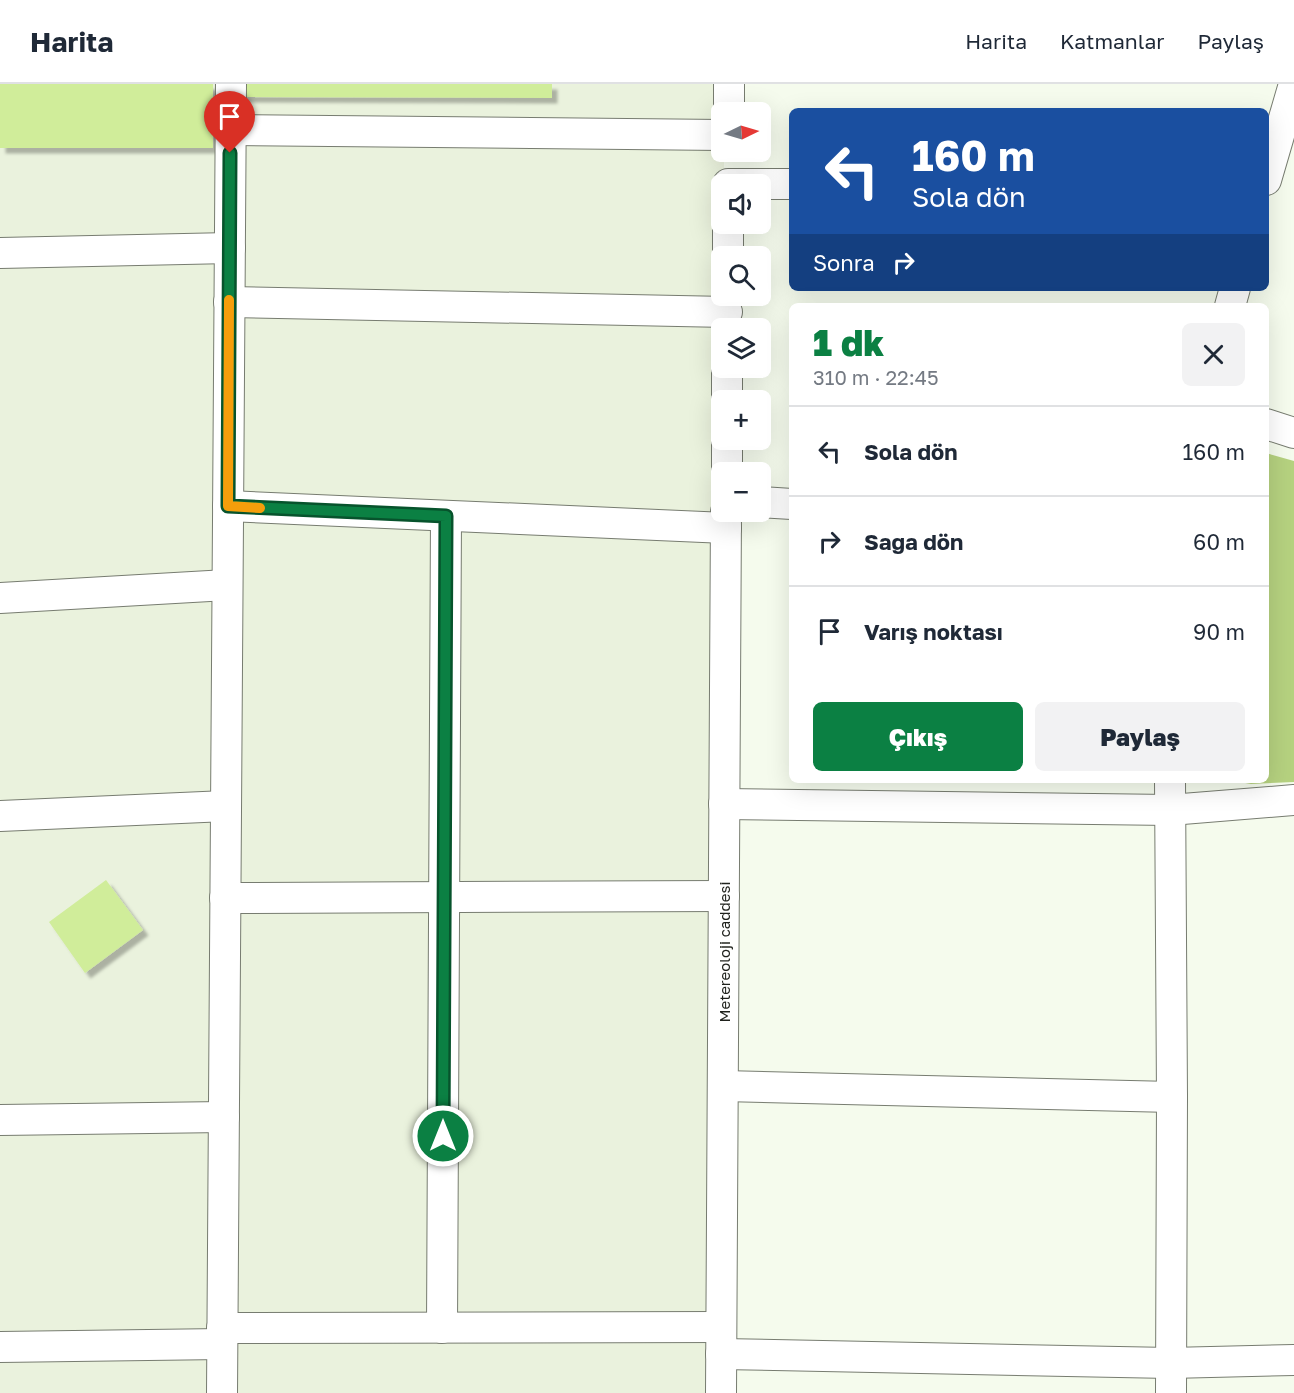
<!DOCTYPE html>
<html lang="tr">
<head>
<meta charset="utf-8">
<style>
	:root { --surface:#fff; --page:#f2f2f3; --text:#1f2937; --muted:#747a83; --line:#e0e1e3; --accent:#0b8043 }
	body { margin:0; font-family:"Golos Text",sans-serif; background:var(--page); color:var(--text); height:100vh; display:flex; flex-direction:column; font-size:22px; white-space:nowrap }
	* { box-sizing:border-box; margin:0 }
	p { font-size:20px; color:var(--muted) }
	.icon { flex:none; width:33px; height:33px; fill:none; stroke:currentColor; stroke-width:2; stroke-linecap:round; stroke-linejoin:round }
	.map { position:relative; flex:1; overflow:hidden }
	.sheet { position:absolute; left:789px; top:219px; width:480px; height:480px; display:flex; flex-direction:column; background:var(--surface); border-radius:9px; box-shadow:0 6px 24px #0002 }
	.sheet>* { flex:none }
	.guide { position:absolute; left:789px; top:24px; width:480px; height:183px; border-radius:9px; box-shadow:0 6px 24px #0002; background:#1a4fa0; color:#fff; overflow:hidden }
	.needle { width:39px; rotate:85deg }
	.tools { position:absolute; left:711px; top:18px; display:grid; gap:12px }
	.tools a { display:grid; place-items:center; width:60px; height:60px; border-radius:9px; background:var(--surface); box-shadow:0 6px 24px #0002; font-size:30px }
	.pin { position:absolute; display:grid; place-items:center; width:51px; height:51px; color:#fff; margin:-62px -26px; border-radius:50% 50% 50% 0; rotate:-45deg; box-shadow:0 0 6px #0007 }
	.pin .icon { rotate:45deg }
	.me { position:absolute; width:66px; margin:-33px; rotate:0deg; stroke-linejoin:round; filter:drop-shadow(0 0 4px #0008) }
	.turn { display:flex; align-items:center; gap:21px; height:126px; padding:0 24px; font-size:27px }
	.turn .icon { width:78px; height:78px; stroke-width:2.5 }
	.turn b { display:block; font-size:42px; line-height:51px }
	.then { display:flex; align-items:center; height:57px; padding:0 24px; background:#0003; gap:12px; font-size:22px }
	.round { display:grid; place-items:center; flex:none; width:63px; height:63px; border-radius:9px; background:var(--page) }
	.headline { display:flex; align-items:center; justify-content:space-between; height:102px; padding:0 24px }
	h1 { font-size:36px; font-weight:800; line-height:45px; color:var(--accent) }
	.cta { display:flex; gap:12px; margin-top:auto; padding:12px 24px }
	.cta a { flex:1; height:69px; border-radius:9px; background:var(--accent); color:#fff; font-size:24px; font-weight:800; line-height:69px; text-align:center }
	.cta a+a { background:var(--page); color:var(--text) }
	ul { padding:0; list-style:none }
	li { display:flex; align-items:center; gap:18px; height:90px; padding:0 24px; border-top:2px solid var(--line) }
	li div { flex:1 }
	li b { display:block; font-size:22px }
	li em { font-style:normal }
	header { display:flex; align-items:center; gap:36px; box-sizing:border-box; height:84px; padding:0 30px; background:var(--surface); border-bottom:2px solid var(--line) }
	header strong { font-size:28px }
	nav { display:flex; gap:33px; margin-inline-start:auto; font-size:21px }
	.map>svg:first-child { display:block }
</style>
</head>
<body>
<header>
<strong>Harita</strong>
<nav><a>Harita</a><a>Katmanlar</a><a>Paylaş</a></nav>
</header>
<div class="map">
<svg width="1294" height="1309" viewBox="0 0 1294 1309">
	<defs>
		<filter id="shadow"><feDropShadow dx="5.5" dy="5.5" stdDeviation="1.5" flood-color="#0004"/></filter>
	</defs>
	<rect width="100%" height="100%" fill="#f5fbed"/>
	<polygon fill="#eaf2dd" points="0,0 724,0 722,28 722,68 724,68 724,100 722,100 722,212 724,212 723,244 722,244 720,1309 0,1309"/>
	<polygon fill="#b5d17f" points="1266,369 1294,377 1294,698 1251,700 1228,696 1266,696"/>
	<g fill="#d0ed9a" filter="url(#shadow)">
		<rect x="0" y="0" width="213" height="64"/>
		<polygon points="240,0 552,0 552,14 240,13"/>
		<polygon points="106,796 143,846 85,889 49,838"/>
	</g>
	<g fill="none" stroke-linecap="round" stroke-linejoin="round">
		<defs>
			<g id="minor">
				<polyline points="729,28 729,0"/>
				<polyline points="231,46 722,51"/>
				<polyline points="1266,96 1294,0"/>
				<polyline points="728,100 792,100"/>
				<polyline points="0,169 230,164"/>
				<polyline points="728,172 728,140"/>
				<polyline points="229,218 727,228"/>
				<polyline points="1230,222 1235,204"/>
				<polyline points="727,316 727,284"/>
				<polyline points="1266,340 1294,349"/>
				<polyline points="727,388 727,356"/>
				<polyline points="760,418 792,420"/>
				<polyline points="228,422 726,444"/>
				<polyline points="0,514 227,501"/>
				<polyline points="1170,696 1172,1013 1171,1309"/>
				<polyline points="724,720 1170,726 1294,716"/>
				<polyline points="0,732 226,722"/>
				<polyline points="225,814 724,812"/>
				<polyline points="723,1002 1172,1013"/>
				<polyline points="0,1036 224,1033"/>
				<polyline points="222,1244 721,1243"/>
				<polyline points="442,1244 446,432"/>
				<polyline points="0,1263 222,1260"/>
				<polyline points="721,1270 1170,1279 1294,1276"/>
				<polyline points="222,1309 231,0"/>
				<polyline points="721,1309 726,428"/>
			</g>
		</defs>
		<use href="#minor" stroke="#777c70" stroke-width="32"/>
		<use href="#minor" stroke="#fff" stroke-width="30"/>
	</g>
	<g fill="none" stroke-linecap="round" stroke-linejoin="round">
		<defs>
			<polyline id="route" points="230,69 228,422 446,432 443,1052"/>
		</defs>
		<use href="#route" stroke="#07532c" stroke-width="15"/>
		<use href="#route" stroke="#0b8043" stroke-width="10"/>
		<polyline stroke="#f59e0b" stroke-width="10" points="229,216 228,422 260,424"/>
	</g>
	<g text-anchor="middle" dominant-baseline="central" stroke-width="5" stroke-linejoin="round" paint-order="stroke">
		<g font-size="15" fill="#1f211c" stroke="#fff">
			<text transform="translate(724 868) rotate(-90)">Metereoloji caddesi</text>
		</g>
	</g>
</svg>
<div class="tools">
<a><svg class="needle" viewBox="-14 -14 28 28"><path d="M0-13l5 13h-10z" fill="#e53935"/><path d="M0 13l5-13h-10z" fill="#747a83"/></svg></a>
<a><svg class="icon" aria-label="sound" viewBox="0 0 24 24"><path d="M4 9h4l5-4v14l-5-4H4zM17 9q2 3 0 6"/></svg></a>
<a><svg class="icon" aria-label="search" viewBox="0 0 24 24"><circle cx="10" cy="10" r="6"/><path d="M15 15l6 6"/></svg></a>
<a><svg class="icon" aria-label="layers" viewBox="0 0 24 24"><path d="M12 4l9 5-9 5-9-5zM3 14l9 5 9-5"/></svg></a>
<a>+</a>
<a>−</a>
</div>
<div class="pin" style="left:230px;top:69px;background:#d93025"><svg class="icon" aria-label="arrive" viewBox="0 0 24 24"><path d="M6 21V4h12l-3 4 3 4H6"/></svg></div>
<svg class="me" style="left:443px;top:1052px" viewBox="-20 -20 40 40"><circle r="17" fill="#0b8043" stroke="#fff" stroke-width="3"/><path d="M0-11L8 9 0 5-8 9z" fill="#fff"/></svg>
<div class="guide">
<div class="turn"><svg class="icon" aria-label="left" viewBox="0 0 24 24"><path d="M17 20v-9H6M10 6l-5 5 5 5"/></svg><div><b>160 m</b>Sola dön</div></div>
<div class="then">Sonra<svg class="icon" aria-label="right" viewBox="0 0 24 24"><path d="M7 20v-9h11M14 6l5 5-5 5"/></svg></div>
</div>
<section class="sheet">
<div class="headline"><div><h1>1 dk</h1><p>310 m · 22:45</p></div><a class="round"><svg class="icon" aria-label="close" viewBox="0 0 24 24"><path d="M6 6l12 12M18 6L6 18"/></svg></a></div>
<ul>
<li><svg class="icon" aria-label="left" viewBox="0 0 24 24"><path d="M17 20v-9H6M10 6l-5 5 5 5"/></svg><div><b>Sola dön</b></div><em>160 m</em></li>
<li><svg class="icon" aria-label="right" viewBox="0 0 24 24"><path d="M7 20v-9h11M14 6l5 5-5 5"/></svg><div><b>Sağa dön</b></div><em>60 m</em></li>
<li><svg class="icon" aria-label="arrive" viewBox="0 0 24 24"><path d="M6 21V4h12l-3 4 3 4H6"/></svg><div><b>Varış noktası</b></div><em>90 m</em></li>
</ul>
<div class="cta"><a>Çıkış</a><a>Paylaş</a></div>
</section>
</div>
</body>
</html>
